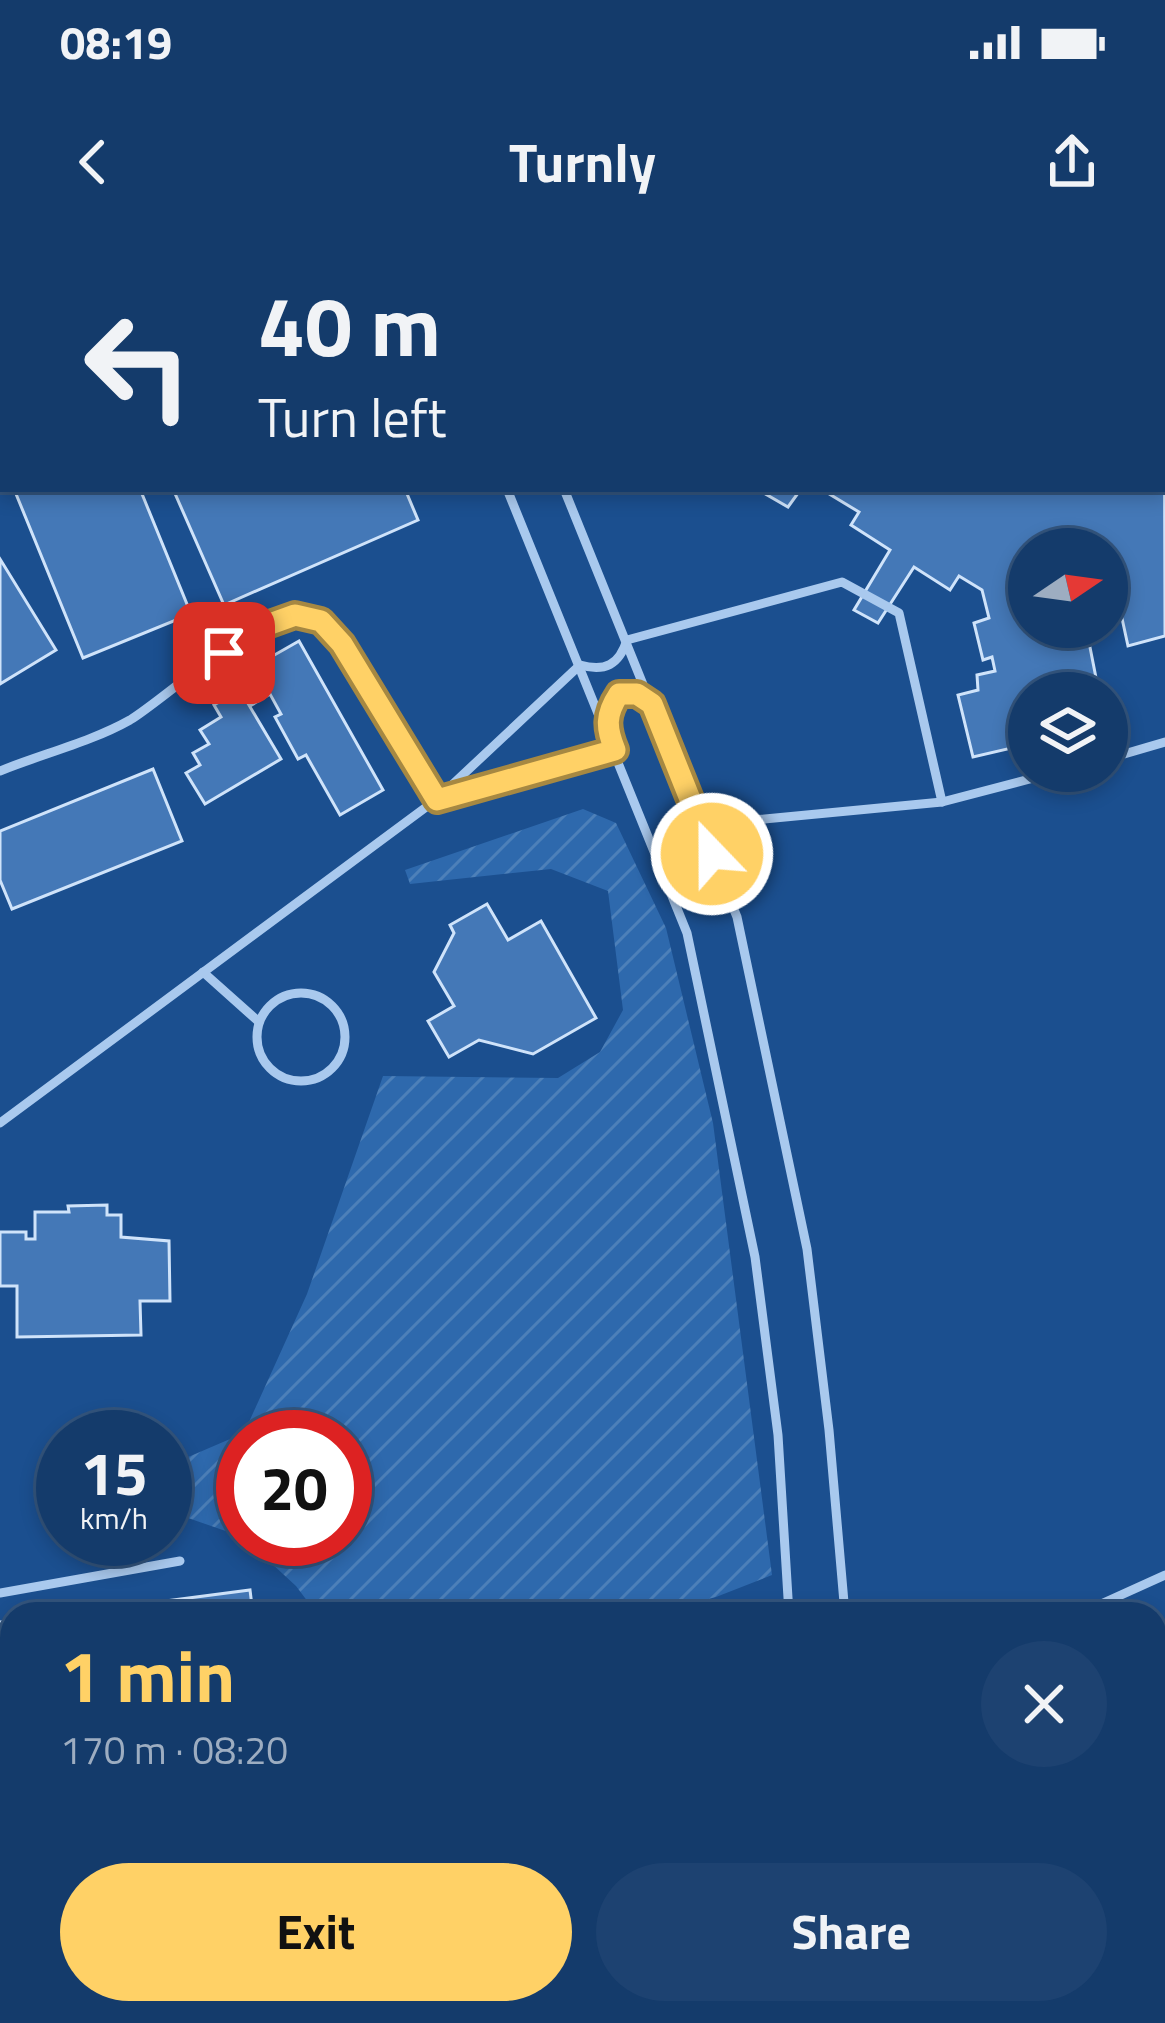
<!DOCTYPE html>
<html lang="en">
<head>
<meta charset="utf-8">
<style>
	:root { --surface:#143b6b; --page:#1d4271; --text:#f1f3f6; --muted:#9dadc1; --line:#33557e; --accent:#ffd166 }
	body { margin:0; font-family:"Titillium Web",sans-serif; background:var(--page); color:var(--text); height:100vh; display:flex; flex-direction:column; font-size:45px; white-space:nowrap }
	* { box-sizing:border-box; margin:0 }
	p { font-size:39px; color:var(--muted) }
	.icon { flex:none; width:66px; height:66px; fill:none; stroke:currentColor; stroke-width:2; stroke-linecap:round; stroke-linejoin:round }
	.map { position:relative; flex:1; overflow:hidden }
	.panel { position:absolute; left:0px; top:1362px; width:1167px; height:423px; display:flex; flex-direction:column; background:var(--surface); border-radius:36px 36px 0 0; box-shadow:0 6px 18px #0003,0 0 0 3px var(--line) }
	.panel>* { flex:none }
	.banner { position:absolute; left:0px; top:0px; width:1167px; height:252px; box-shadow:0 6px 18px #0003,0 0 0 3px var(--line); background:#143b6b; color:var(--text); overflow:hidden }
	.needle { width:78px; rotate:77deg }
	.fabs { position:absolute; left:1008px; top:288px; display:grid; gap:24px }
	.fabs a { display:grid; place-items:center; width:120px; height:120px; border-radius:50%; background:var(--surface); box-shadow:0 6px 18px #0003,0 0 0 3px var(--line); font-size:60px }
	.speed { position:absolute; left:36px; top:1170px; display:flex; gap:24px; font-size:60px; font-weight:700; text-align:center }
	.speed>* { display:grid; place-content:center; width:156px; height:156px; border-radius:50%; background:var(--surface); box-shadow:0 6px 18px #0003,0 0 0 3px var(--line); line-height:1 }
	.speed small { font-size:30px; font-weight:400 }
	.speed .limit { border:18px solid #d22; background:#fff; color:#111 }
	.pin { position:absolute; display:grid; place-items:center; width:102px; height:102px; color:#fff; margin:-51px; border-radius:24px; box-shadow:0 6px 18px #0006 }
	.me { position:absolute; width:132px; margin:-66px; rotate:338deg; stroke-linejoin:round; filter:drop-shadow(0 0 9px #0008) }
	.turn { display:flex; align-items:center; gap:42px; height:252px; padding:0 60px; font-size:54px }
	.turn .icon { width:156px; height:156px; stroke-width:2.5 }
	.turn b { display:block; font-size:84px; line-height:102px }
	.round { display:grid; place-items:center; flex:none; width:126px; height:126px; border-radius:63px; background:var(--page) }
	.overview { display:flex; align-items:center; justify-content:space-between; height:204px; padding:0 60px }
	h1 { font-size:72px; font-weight:700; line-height:90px; color:var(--accent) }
	.button { display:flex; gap:24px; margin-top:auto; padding:24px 60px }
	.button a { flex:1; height:138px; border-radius:72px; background:var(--accent); color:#111; font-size:48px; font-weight:700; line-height:138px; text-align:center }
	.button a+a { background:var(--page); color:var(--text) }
	.status { display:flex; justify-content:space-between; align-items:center; height:84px; padding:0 60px; background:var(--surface); direction:ltr }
	.status svg { height:33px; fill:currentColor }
	header { display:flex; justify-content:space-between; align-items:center; height:156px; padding:0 60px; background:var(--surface); font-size:54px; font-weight:700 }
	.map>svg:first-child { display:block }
</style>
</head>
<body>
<div class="status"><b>08:19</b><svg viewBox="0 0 49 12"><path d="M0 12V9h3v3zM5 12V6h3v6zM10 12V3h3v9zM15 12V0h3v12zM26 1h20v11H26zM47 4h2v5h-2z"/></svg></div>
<header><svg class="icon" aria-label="back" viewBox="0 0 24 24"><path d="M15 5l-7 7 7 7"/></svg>Turnly<svg class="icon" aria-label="share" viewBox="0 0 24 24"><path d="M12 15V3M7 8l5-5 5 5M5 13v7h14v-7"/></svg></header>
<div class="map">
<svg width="1165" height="1783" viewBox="0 0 1165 1783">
	<defs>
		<pattern id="garden-furrows" width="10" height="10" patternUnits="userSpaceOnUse" patternTransform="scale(3)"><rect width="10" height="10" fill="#2e69ad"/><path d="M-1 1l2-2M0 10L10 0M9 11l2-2" fill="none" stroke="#4d80b9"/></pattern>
		<pattern id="water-waves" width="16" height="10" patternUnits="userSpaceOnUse" patternTransform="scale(3)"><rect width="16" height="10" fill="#3c6290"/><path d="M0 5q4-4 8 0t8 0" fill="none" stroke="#597aa1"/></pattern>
	</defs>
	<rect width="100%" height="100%" fill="#1b4f8f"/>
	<g fill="url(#garden-furrows)">
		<polygon points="583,569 616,583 666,688 713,883 772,1335 716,1357 651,1374 317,1374 296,1346 245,1299 345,1299 345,1197 243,1197 243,1297 165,1270 165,1227 244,1193 307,1054 383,836 558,838 600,812 623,770 608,651 551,629 410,644 405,630"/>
		<polygon points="12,1693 12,1773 274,1773 268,1783 0,1783 0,1702"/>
	</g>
	<polygon fill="url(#water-waves)" stroke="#9cc4f0" stroke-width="3" points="12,1614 12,1693 0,1701 0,1622"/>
	<g fill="#4478b7" stroke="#cfe3fa" stroke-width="3">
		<polygon points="607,0 806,0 811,3 605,3"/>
		<polygon points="818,0 1165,0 1165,2 817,3"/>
		<polygon points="1164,21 1165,396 1128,406 1107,309 1029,309 1029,322 1012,349 1019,373 1029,371 1029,387 1086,387 1099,453 1029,453 1029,504 973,517 958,455 978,450 977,435 995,431 992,417 983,420 974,383 989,378 982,350 959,336 950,350 914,327 878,383 854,370 890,310 851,285 859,272 821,249 1164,249"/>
		<polygon points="3,134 3,222 0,215"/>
		<polygon points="14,249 140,249 191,374 83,418"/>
		<polygon points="173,249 405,249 418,280 224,365"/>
		<polygon points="757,249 801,249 788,267"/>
		<polygon points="0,319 56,410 0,444"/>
		<polygon points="299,401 383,550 340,575 306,515 298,519 275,477 281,474 270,454 250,466 234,438"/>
		<polygon points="240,450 281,519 205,564 186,533 200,525 193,513 209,504 200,490 221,477 214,465"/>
		<polygon points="153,529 182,601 12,669 0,640 0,591"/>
		<polygon points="487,664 508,700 541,681 596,778 533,814 479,800 449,817 428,781 454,766 434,732 454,693 450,685"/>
		<polygon points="107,965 107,975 121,975 121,997 169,1001 170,1061 140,1061 141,1095 17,1097 17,1046 0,1046 0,992 26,992 26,999 35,999 35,972 69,972 68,966"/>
		<polygon points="250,1350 253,1374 66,1374"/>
		<polygon points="12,1381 12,1447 0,1449 0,1382"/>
		<polygon points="1155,1514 1165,1519 1165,1676 1158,1688 1165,1692 1165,1732 1155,1751"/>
		<polygon points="1017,1773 1144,1773 1139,1783 1036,1783"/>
	</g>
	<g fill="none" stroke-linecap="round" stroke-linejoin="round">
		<g stroke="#a9c9ee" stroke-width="9">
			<polyline points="412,0 412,3"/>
			<polyline points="465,0 465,3"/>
			<polyline points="507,249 687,693 755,1017 778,1195 789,1374"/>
			<polyline points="564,249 737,677 807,1009 829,1190 845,1374"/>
			<polyline points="607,487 609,468 619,455 637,454 653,464"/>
			<polyline points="1107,519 1165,502"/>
			<path d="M0 531C42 514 91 502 130 480 171 455 274 355 321 381 345 395 418 527 437 559L580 425C605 432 619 425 627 400L842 342 899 373 942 562"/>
			<path d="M653 606C678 618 692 612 701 585L942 562 1060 531"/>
			<path d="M676 662C685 640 701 633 723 642"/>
			<polyline points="203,732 259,782"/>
			<circle cx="301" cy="797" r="44"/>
			<polyline points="0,883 437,559 615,510"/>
			<polyline points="0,1353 180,1321"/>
			<polyline points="1079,1374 1165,1335"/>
			<polyline points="1155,1390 1165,1385"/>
			<polyline points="1155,1431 1165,1426"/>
			<polyline points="690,1773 691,1783"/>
			<polyline points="769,1773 770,1783"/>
			<polyline points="864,1773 865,1783"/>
			<polyline points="300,1783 309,1773"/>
			<polyline points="802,1783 804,1773"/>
		</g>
	</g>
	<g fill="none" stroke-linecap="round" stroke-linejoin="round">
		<defs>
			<path id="route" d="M224 413 259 388 295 375 321 381 342 404 437 560 615 510C606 488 605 475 619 454H637L652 464 712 614"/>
		</defs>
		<use href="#route" stroke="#a68842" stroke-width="30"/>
		<use href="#route" stroke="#ffd166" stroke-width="21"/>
	</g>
</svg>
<div class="fabs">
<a><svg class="needle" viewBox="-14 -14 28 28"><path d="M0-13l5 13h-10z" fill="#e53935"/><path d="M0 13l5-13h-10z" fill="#9dadc1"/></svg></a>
<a><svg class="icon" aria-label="layers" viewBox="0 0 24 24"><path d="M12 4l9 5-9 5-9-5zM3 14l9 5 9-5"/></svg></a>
</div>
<div class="speed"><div>15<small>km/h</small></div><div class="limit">20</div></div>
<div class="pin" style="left:224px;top:413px;background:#d93025"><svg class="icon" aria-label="arrive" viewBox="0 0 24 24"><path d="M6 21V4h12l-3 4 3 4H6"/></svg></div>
<svg class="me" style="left:712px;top:614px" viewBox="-20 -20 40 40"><circle r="17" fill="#ffd166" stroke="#fff" stroke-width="3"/><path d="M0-11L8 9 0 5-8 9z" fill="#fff"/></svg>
<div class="banner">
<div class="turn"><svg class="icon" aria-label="left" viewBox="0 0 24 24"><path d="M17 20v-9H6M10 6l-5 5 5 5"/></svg><div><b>40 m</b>Turn left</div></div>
</div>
<section class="panel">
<div class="overview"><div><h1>1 min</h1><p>170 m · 08:20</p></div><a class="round"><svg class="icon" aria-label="close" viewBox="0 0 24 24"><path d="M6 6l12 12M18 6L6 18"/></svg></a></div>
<div class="button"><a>Exit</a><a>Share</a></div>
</section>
</div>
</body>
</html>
